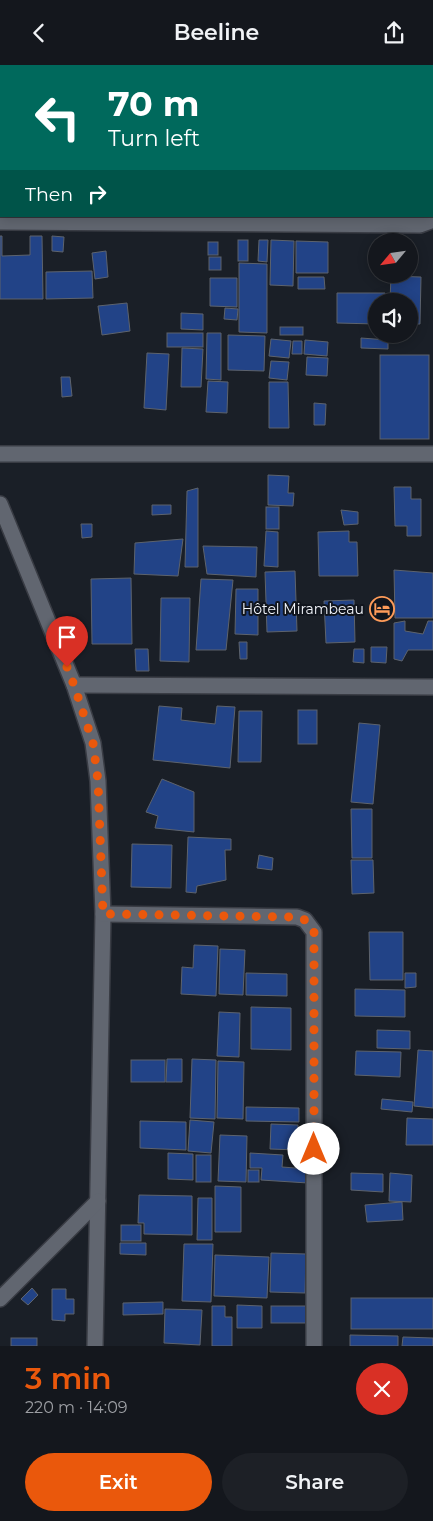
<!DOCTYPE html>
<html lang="en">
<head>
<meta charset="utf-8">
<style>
	:root { --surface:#14171d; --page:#1d2026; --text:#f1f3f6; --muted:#9d9fa4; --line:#33363b; --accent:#ea580c }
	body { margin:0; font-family:Montserrat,sans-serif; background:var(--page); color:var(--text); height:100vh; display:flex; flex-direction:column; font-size:19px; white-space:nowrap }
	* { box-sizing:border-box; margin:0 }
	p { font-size:16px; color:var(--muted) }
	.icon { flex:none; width:28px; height:28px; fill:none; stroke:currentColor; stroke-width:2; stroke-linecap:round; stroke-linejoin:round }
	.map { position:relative; height:1281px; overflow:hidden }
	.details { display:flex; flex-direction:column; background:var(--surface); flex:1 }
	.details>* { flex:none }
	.hud { position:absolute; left:0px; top:0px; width:434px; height:152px; box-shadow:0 2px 12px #0003,0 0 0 1px var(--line); background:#00695c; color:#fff; overflow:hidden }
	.needle { width:32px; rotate:241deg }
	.tools { position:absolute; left:368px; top:168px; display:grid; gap:10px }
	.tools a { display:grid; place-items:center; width:50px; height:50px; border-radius:50%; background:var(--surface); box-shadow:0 2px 12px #0003,0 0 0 1px var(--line); font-size:25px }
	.pin { position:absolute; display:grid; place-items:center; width:42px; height:42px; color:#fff; margin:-51px -21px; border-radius:50% 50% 50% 0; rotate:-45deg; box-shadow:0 0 5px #0007 }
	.pin .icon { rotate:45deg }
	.me { position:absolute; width:55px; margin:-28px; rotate:0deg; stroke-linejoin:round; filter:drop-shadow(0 0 4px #0008) }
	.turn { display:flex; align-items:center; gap:18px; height:105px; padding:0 25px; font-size:22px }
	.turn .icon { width:65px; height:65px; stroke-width:2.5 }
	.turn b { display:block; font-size:35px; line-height:42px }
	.then { display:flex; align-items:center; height:48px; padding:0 25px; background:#0003; gap:10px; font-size:19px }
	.round { display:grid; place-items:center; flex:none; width:52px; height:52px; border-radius:26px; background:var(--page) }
	.headline { display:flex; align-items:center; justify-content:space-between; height:85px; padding:0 25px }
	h1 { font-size:30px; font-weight:600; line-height:38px; color:var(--accent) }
	.primary-button { display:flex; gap:10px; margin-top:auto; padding:10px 25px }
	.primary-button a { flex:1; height:58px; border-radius:30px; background:var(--accent); color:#fff; font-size:20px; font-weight:600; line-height:58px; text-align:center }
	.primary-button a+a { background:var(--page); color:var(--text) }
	header { display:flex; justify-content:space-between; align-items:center; height:65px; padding:0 25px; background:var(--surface); font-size:22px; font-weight:600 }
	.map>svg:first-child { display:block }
</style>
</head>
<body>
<header><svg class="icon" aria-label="back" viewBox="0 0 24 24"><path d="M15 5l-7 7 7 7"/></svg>Beeline<svg class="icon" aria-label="share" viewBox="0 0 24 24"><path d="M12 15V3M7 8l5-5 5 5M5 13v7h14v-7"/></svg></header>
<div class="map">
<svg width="433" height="1281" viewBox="0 0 433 1281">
	<rect width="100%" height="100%" fill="#1a1f27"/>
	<g fill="#224387" stroke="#5d636d">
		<polygon points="0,171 2,171 2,191 30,190 30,171 42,171 43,234 0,234"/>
		<polygon points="52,171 64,172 63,187 52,186"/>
		<rect x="238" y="175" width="10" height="21"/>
		<polygon points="259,175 268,175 267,197 258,196"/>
		<polygon points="271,175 294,176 293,221 270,220"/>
		<polygon points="296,176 328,177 328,208 296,208"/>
		<rect x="208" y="177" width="10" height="13"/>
		<polygon points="106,186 108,212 95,214 92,188"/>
		<rect x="209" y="192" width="12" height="13"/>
		<polygon points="239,198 267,199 267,268 239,267"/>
		<polygon points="92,206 93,233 46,234 46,207"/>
		<polygon points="391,211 421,212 420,259 409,259 409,236 390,236"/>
		<polygon points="298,212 324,212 325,224 298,224"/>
		<polygon points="210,213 237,213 237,242 210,241"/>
		<polygon points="337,228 385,228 385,236 376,236 376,259 337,258"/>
		<polygon points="127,238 130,266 102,270 98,241"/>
		<polygon points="225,243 238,244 237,255 224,254"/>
		<polygon points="181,248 203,249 203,265 181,264"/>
		<rect x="280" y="262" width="23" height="8"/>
		<rect x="167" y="268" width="36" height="14"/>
		<polygon points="207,268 221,268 221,315 206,314"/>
		<polygon points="228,270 265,271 264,306 228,305"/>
		<polygon points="361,273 388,275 388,284 361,283"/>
		<polygon points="271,274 291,276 289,293 269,291"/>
		<polygon points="305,275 328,277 327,291 304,289"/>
		<polygon points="293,276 302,276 302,289 292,289"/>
		<polygon points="182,283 203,284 201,322 181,322"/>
		<polygon points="147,288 169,289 166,345 144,343"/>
		<rect x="380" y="290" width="49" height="84"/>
		<polygon points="307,292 328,293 327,311 306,310"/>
		<polygon points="271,296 289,297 287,315 269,313"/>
		<polygon points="61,312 70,312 72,331 62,332"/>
		<polygon points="208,316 228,317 227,348 206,347"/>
		<polygon points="269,317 288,317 289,363 269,363"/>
		<polygon points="314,338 326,339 325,360 314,360"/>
		<polygon points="268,410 289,411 288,428 294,428 293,441 268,440"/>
		<polygon points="394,422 411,422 411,434 421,434 421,471 407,471 407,461 395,461"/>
		<polygon points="198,423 198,502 185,502 187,426"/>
		<polygon points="152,440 171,440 171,449 152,450"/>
		<rect x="266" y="442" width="13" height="22"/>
		<polygon points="341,445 358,447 358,459 344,460"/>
		<polygon points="81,459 92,459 92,472 82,473"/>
		<polygon points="266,466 278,467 278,502 264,501"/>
		<polygon points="349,466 349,477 357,477 358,511 319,511 318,467"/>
		<polygon points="183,474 178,511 134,509 135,478"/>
		<polygon points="203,481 257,482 256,512 207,509"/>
		<polygon points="394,505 433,508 433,553 395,553"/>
		<polygon points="295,506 297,566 267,567 265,507"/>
		<polygon points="131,513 132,579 92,579 91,514"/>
		<polygon points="201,514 233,515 226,585 196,585"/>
		<polygon points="236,524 258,524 258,570 235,569"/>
		<polygon points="161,533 190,533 189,597 160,596"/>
		<polygon points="354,535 355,577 326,578 324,536"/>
		<polygon points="405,556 405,566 423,569 428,556 433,556 433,585 408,585 402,596 394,594 394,558"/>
		<polygon points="239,577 247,577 247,594 240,594"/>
		<polygon points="371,582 387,582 386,598 371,597"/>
		<polygon points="135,584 148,584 149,606 136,606"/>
		<polygon points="354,584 364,584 364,598 353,597"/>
		<polygon points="159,641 182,643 181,655 215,659 217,641 235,642 230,703 153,695"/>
		<rect x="298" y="645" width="19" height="34"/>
		<polygon points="239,646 262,646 261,697 238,697"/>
		<polygon points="359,658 380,660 373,739 351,737"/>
		<polygon points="162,714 194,727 194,767 155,763 158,751 146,747"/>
		<polygon points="351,744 372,744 372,793 352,793"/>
		<polygon points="188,772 231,774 231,785 225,785 226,815 197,821 196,828 186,827"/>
		<polygon points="132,779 172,780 171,823 131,822"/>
		<polygon points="259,790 273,793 272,805 257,803"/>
		<polygon points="351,795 373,795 374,828 352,829"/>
		<polygon points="369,867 403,867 403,915 370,915"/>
		<polygon points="194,880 218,881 216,931 181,929 182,902 193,903"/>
		<polygon points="220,884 245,885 243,930 219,929"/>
		<polygon points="246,908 287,909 287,931 246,930"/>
		<polygon points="405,908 416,908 416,922 405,923"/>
		<polygon points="355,924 405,925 405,952 355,951"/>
		<polygon points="251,942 291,943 291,985 251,984"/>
		<polygon points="219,947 240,948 239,992 217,991"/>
		<polygon points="377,965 410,966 410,984 377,983"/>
		<polygon points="418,985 433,986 433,1043 414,1041"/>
		<polygon points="356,986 401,987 400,1012 355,1010"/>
		<polygon points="167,994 182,994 182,1017 166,1017"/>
		<polygon points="192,994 216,995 215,1054 190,1053"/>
		<rect x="131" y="995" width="34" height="22"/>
		<polygon points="218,996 244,997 243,1054 217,1053"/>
		<polygon points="382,1034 413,1037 412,1047 381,1044"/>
		<polygon points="246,1042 299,1043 299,1057 246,1056"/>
		<polygon points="407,1053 433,1054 433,1080 406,1080"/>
		<polygon points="190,1055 214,1057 211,1088 188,1086"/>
		<polygon points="140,1056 186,1057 186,1085 140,1083"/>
		<polygon points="271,1059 298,1060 298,1085 270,1084"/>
		<polygon points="220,1070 247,1071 246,1117 218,1116"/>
		<polygon points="168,1088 193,1089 193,1115 168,1114"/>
		<polygon points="250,1088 283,1090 282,1102 309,1104 308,1118 261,1115 262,1103 250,1103"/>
		<rect x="196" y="1090" width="15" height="27"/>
		<rect x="248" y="1105" width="11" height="12"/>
		<polygon points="351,1108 383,1109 383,1127 351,1125"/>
		<polygon points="390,1108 412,1110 411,1137 389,1136"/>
		<polygon points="215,1121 241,1122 241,1167 215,1167"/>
		<polygon points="139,1130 192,1131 192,1170 144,1169 144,1158 138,1158"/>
		<polygon points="198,1133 212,1133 212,1175 197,1175"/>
		<polygon points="402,1137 403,1155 367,1157 365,1140"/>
		<rect x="121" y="1160" width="20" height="16"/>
		<polygon points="120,1178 146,1178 146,1190 120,1189"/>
		<polygon points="184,1179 213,1179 211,1237 182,1236"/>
		<polygon points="271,1188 306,1189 305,1228 270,1227"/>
		<polygon points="215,1190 269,1192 267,1233 214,1231"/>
		<polygon points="32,1223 38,1230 28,1240 21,1234"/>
		<polygon points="52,1224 66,1224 66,1234 74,1234 74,1249 65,1249 65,1256 52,1255"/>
		<rect x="351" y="1233" width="82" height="31"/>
		<polygon points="163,1237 163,1249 123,1250 123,1238"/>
		<polygon points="237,1240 262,1241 262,1263 237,1263"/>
		<polygon points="212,1241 225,1241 225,1252 232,1252 232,1281 212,1281"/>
		<rect x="271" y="1241" width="37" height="17"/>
		<polygon points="165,1244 202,1245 200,1280 164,1278"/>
		<polygon points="350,1270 398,1271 398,1281 350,1281"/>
		<polygon points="403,1272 433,1273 433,1281 402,1281"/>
		<rect x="11" y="1273" width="26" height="8"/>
	</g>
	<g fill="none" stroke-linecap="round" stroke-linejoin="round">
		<defs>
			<g id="street">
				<polyline points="0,27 1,27"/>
				<polyline points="432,34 433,34"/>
				<polyline points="0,157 420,160 431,156 433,153"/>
				<polyline points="0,389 433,389"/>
				<polyline points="0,439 74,620 93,678 98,716 103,849 95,1281"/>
				<polyline points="74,620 433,622"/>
				<polyline points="103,849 297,852 305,855 314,867 314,1281"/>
				<polyline points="0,1234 98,1136"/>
			</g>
		</defs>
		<use href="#street" stroke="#393c44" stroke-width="18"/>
		<use href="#street" stroke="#616670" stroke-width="15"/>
	</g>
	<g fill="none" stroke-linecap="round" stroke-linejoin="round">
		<polyline stroke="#ea580c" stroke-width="9" stroke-dasharray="0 16.2" points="67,602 74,620 93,678 98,716 103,849 296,852 305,855 314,867 314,1084"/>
	</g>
	<defs>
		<symbol id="hotel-ring" viewBox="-11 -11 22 22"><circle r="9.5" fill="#11151d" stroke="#fe9b59" stroke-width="1.5"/><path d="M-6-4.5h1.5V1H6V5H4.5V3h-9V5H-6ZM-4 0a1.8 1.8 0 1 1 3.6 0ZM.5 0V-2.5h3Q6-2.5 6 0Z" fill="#fe9b59"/></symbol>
	</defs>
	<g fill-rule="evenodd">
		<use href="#hotel-ring" x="368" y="530" width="28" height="28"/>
	</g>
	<g text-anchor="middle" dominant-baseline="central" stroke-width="4" stroke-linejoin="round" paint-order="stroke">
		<g font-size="14" fill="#f2f5fb" stroke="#11151d" text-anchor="end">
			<text x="364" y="544">Hôtel Mirambeau</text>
		</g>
	</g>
</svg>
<div class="tools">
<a><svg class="needle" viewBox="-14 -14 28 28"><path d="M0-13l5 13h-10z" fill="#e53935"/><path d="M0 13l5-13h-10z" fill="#9d9fa4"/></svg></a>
<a><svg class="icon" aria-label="sound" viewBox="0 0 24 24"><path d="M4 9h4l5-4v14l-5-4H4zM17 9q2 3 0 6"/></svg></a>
</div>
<div class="pin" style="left:67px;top:602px;background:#d93025"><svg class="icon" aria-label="arrive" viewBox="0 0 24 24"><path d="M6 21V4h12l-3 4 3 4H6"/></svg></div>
<svg class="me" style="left:314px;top:1084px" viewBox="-20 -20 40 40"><circle r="19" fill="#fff"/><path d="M0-13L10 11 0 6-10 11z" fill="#ea580c"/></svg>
<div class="hud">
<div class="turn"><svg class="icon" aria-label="left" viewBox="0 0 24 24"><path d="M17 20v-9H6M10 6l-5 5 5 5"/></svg><div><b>70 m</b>Turn left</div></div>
<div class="then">Then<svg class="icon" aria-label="right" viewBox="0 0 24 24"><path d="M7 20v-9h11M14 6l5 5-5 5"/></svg></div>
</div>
</div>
<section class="details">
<div class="headline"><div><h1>3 min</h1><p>220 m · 14:09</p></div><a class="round" style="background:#d93025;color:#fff"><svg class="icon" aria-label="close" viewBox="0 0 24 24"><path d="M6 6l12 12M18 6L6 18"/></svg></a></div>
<div class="primary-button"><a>Exit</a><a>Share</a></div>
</section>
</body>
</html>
